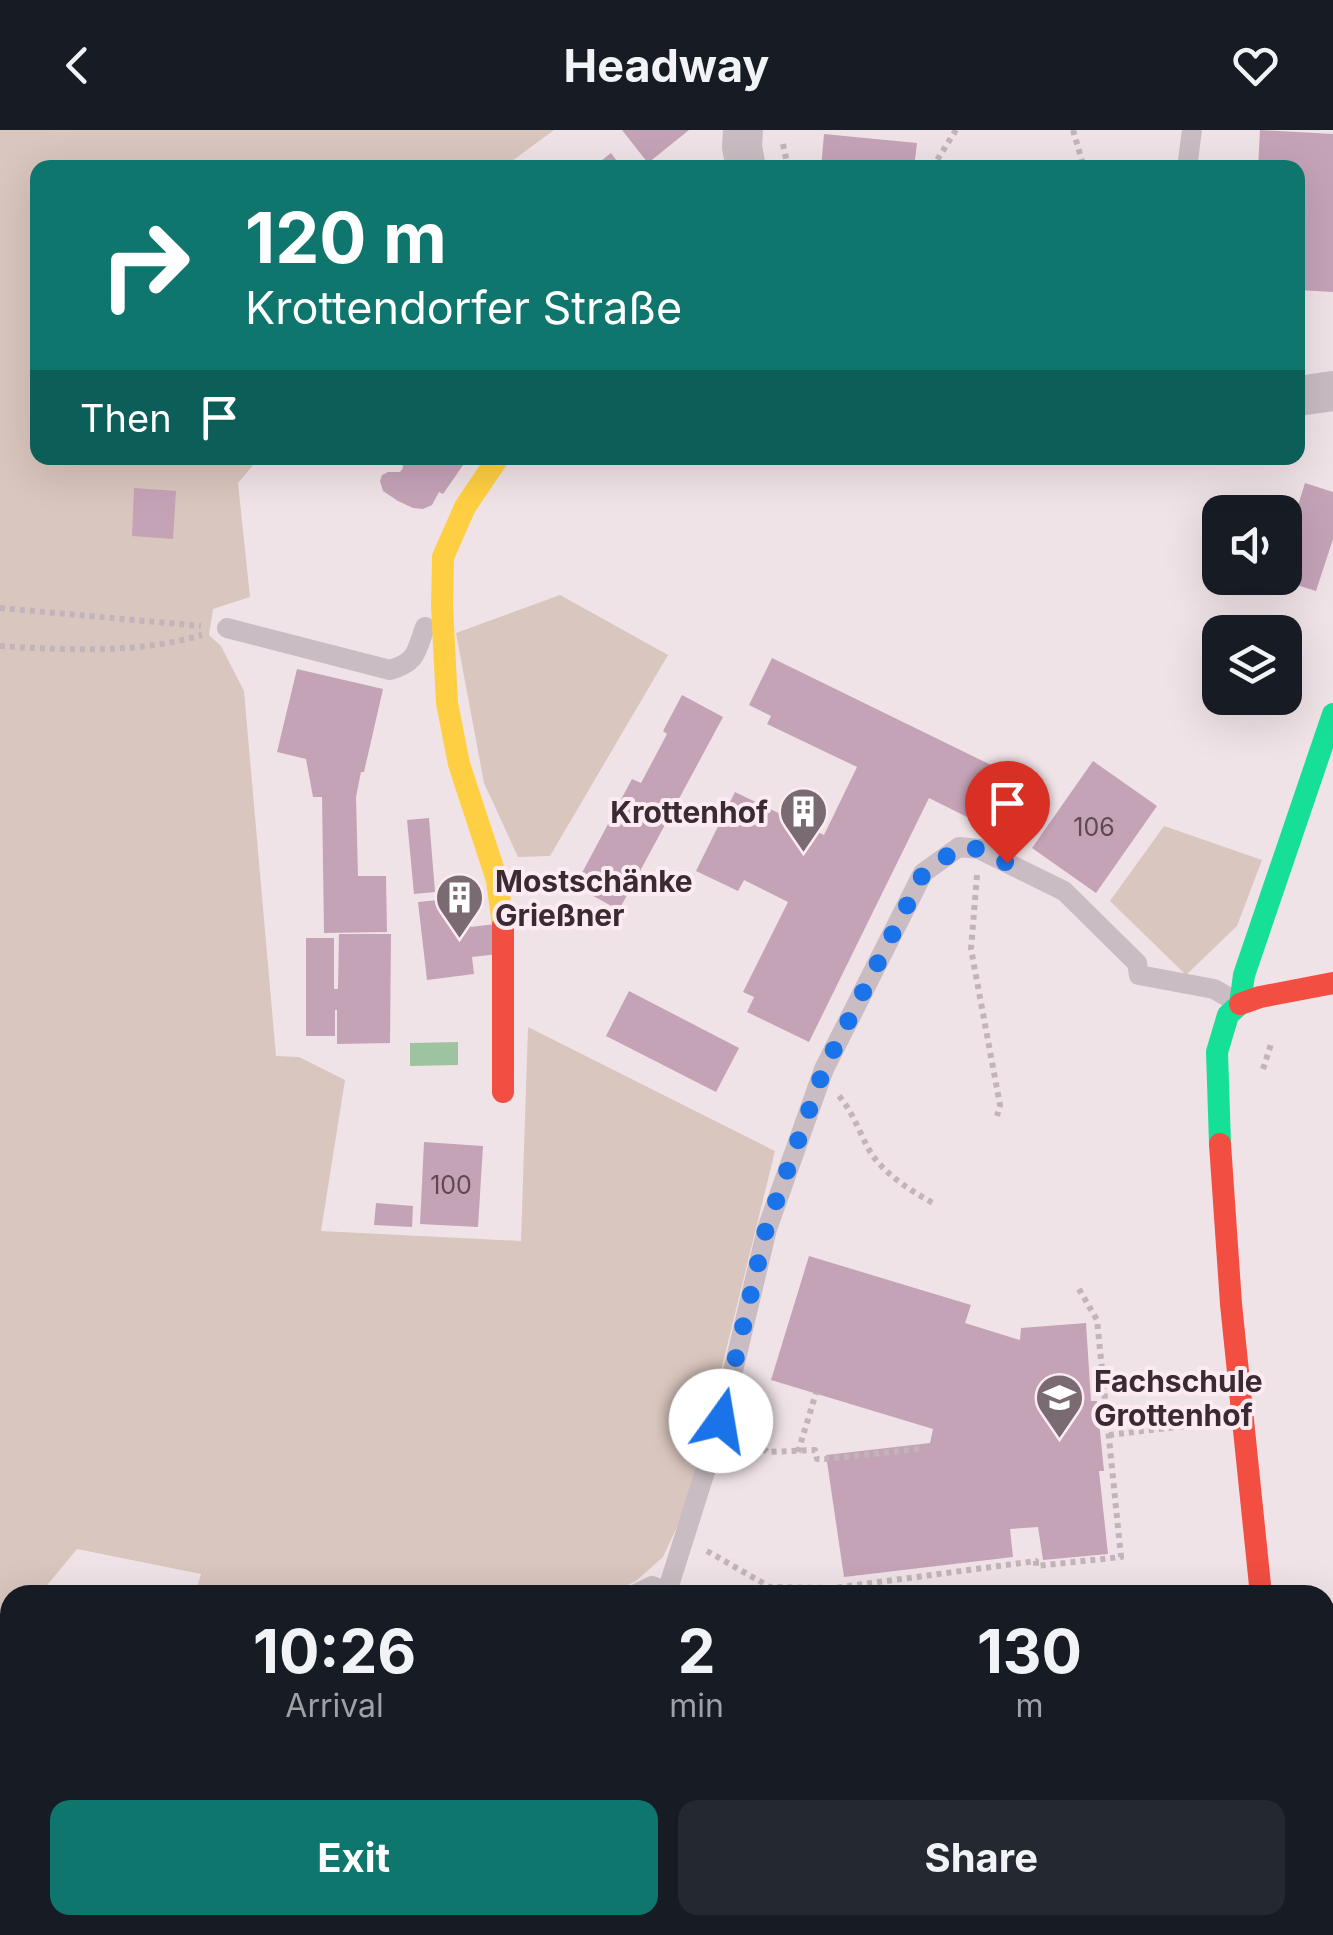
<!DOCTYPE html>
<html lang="en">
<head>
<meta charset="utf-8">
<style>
	:root { --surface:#171b24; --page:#242831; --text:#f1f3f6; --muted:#9ea1a6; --accent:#0f766e }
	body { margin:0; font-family:Inter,sans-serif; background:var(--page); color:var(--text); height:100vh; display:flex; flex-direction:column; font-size:38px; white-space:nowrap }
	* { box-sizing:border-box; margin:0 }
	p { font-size:32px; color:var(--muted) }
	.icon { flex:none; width:55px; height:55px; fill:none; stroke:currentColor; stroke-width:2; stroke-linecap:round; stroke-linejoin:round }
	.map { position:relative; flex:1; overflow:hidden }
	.panel { position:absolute; left:0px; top:1455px; width:1335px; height:350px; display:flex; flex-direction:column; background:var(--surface); border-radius:30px 30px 0 0; box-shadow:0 10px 40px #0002 }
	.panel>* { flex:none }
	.top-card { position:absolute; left:30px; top:30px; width:1275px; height:305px; border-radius:20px; box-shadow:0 10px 40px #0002; background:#0f766e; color:#fff; overflow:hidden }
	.buttons { position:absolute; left:1202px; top:365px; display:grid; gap:20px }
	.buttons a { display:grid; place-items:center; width:100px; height:100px; border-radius:20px; background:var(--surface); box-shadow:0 10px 40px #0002; font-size:50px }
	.pin { position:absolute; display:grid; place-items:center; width:85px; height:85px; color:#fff; margin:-102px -42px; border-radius:50% 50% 50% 0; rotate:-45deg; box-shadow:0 0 10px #0007 }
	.pin .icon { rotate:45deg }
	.me { position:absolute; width:110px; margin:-55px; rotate:13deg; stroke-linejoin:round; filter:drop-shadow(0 0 8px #0008) }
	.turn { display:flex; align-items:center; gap:35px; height:210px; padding:0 50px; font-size:45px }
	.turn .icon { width:130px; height:130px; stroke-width:2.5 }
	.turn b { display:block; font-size:70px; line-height:85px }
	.then { display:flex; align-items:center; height:95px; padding:0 50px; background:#0003; gap:20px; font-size:38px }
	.eta { display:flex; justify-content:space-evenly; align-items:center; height:170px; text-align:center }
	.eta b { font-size:60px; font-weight:700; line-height:70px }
	.button { display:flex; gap:20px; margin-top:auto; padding:20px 50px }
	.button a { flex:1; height:115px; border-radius:20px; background:var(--accent); color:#fff; font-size:40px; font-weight:700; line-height:115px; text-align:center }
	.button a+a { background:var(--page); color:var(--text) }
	header { display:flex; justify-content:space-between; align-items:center; height:130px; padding:0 50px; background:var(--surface); font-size:45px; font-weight:700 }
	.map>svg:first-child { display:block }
</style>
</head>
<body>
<header><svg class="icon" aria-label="back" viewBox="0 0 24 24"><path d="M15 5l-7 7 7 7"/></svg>Headway<svg class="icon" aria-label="heart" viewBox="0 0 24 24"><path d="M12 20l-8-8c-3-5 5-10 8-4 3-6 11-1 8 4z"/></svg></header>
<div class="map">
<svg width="1333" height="1805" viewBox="0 0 1333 1805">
	<rect width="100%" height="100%" fill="#f0e3e7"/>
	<g fill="#d9c6be">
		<polygon points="0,0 554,0 504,37 38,38 38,328 259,328 238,353 250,467 213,479 209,505 221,516 244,561 276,926 299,927 345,950 321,1101 521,1111 528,897 775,1021 689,1371 663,1427 636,1451 607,1465 195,1465 201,1444 77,1419 39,1465 10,1465 10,1500 0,1513"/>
		<polygon points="560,465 668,525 550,726 518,727 484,653 456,503"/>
		<polygon points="1164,696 1262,730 1237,796 1186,845 1110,771"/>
		<polygon points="2,1664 10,1667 10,1795 528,1795 524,1805 0,1805"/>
		<polygon points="604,1795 862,1795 858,1805 600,1805"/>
		<polygon points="881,1795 1245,1795 1247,1805 877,1805"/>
	</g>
	<polygon fill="#9dc3a0" points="458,912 458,935 410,936 410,913"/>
	<g fill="#c5a3b7">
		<polygon points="622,0 689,0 648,33"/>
		<polygon points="1260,0 1333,4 1333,162 1298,160 1298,38 1258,38"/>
		<polygon points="824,4 917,13 914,38 821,38"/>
		<polygon points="611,23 622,38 592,38"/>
		<polygon points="401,328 468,328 443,364 439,362 432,375 423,379 413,378 398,371 383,361 380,351 382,345 388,342 400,342 403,338"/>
		<polygon points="1305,353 1333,362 1333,409 1316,461 1275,448 1285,448 1285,417"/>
		<polygon points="134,358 176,361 173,409 132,406"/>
		<polygon points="772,528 1032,655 1007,707 929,668 809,912 747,882 754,867 743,862 788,772 744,750 738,761 696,741 735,662 824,705 857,637 767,594 771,586 749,575"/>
		<polygon points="297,539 383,559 364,642 361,642 356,667 358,746 386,746 387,802 324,803 322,667 313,667 306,629 277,622"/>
		<polygon points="682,565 723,587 619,780 575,756 632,649 641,653 667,604 663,601"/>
		<polygon points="1093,631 1157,676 1096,763 1032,718"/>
		<polygon points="429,688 435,762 414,764 407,690"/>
		<polygon points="467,767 471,797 495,794 499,824 472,827 474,844 427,850 418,772"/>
		<polygon points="339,804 391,804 390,913 337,914 337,880 335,880 335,906 306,906 306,808 334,808 334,859 338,859"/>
		<polygon points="629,861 739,918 716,962 606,906"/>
		<polygon points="424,1012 483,1016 478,1097 420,1094"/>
		<polygon points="376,1073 413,1076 412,1097 374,1095"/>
		<polygon points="809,1126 971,1175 965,1193 1020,1210 1021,1198 1086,1193 1091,1271 1097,1271 1104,1341 1099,1341 1108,1424 1043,1430 1038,1397 1010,1399 1013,1427 844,1447 826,1325 930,1313 933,1299 771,1250"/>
	</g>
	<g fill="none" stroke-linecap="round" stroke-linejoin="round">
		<g stroke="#c2b4ba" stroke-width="6" stroke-dasharray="5 5" stroke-linecap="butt">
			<polyline points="1073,0 1084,38"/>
			<polyline points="783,14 788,38"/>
			<polyline points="932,38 956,0"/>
			<polyline points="0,478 201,496"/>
			<path d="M0 516C67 520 137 524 202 505"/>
			<polyline points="977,745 971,819 1000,975 997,986"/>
			<polyline points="1263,939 1272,911"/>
			<path d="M839 966C857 987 862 1013 876 1030 892 1049 914 1063 935 1074"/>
			<polyline points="747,1293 761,1316 767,1322 815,1320 817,1329 826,1329 919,1319"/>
			<polyline points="1109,1305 1202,1294"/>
			<polyline points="798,1322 816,1263"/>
			<polyline points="707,1421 770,1457 834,1458 1036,1431 1036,1436 1121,1427 1097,1190 1079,1159"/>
			<polyline points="1325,1683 1333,1745"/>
		</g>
		<g stroke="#c9bcc2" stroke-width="20">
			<polyline points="1187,38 1192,0"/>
			<path d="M227 498 390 540C417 532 416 522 425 497"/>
			<polyline points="634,1465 652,1456 667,1462"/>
			<polyline points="666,1465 721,1291 767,1099 824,939 923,743 959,717 979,719 1064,761 1137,833 1139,845 1214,859 1235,871"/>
			<polyline points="0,1554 10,1542"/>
			<polyline points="538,1805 542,1795"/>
		</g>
		<g stroke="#c9bcc2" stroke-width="40">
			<polyline points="743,0 742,17 746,38"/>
			<polyline points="1298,266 1333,261"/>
			<polyline points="1298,1795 1299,1805"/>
		</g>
		<polyline stroke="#16e098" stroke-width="22" points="1220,1014 1217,922 1228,885 1240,874 1244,845 1333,584"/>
		<polyline stroke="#ffcf43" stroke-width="22" points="498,328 465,377 443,427 442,476 447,573 459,634 497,750 503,795"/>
		<g stroke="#f24e42" stroke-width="22">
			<polyline points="503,795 503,962"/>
			<polyline points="1240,874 1260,867 1333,853"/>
			<polyline points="1220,1014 1231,1174 1261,1465"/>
		</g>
	</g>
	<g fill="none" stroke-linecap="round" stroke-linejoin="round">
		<polyline stroke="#1a73e8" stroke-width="18" stroke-dasharray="0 32.4" points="721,1291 766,1099 824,939 923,744 959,717 979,719 1007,733"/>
	</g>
	<defs>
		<symbol id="building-pin" viewBox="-11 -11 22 30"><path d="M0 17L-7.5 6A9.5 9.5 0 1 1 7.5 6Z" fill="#7a6a72" stroke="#fcebf1"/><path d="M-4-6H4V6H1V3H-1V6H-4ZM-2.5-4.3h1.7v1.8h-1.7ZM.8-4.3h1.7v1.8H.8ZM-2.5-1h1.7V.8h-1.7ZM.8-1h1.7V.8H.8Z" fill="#fff"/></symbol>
		<symbol id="school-pin" viewBox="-11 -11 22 30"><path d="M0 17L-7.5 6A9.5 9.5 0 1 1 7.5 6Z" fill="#7a6a72" stroke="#fcebf1"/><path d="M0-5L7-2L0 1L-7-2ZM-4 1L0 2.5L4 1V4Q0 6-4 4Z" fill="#fff"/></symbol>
	</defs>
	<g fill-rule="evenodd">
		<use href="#building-pin" x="776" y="654" width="55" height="75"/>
		<use href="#building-pin" x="432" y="740" width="55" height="75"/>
		<use href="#school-pin" x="1032" y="1240" width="55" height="75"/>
	</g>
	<g text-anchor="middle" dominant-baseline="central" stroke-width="8" stroke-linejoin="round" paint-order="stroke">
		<g font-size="25" fill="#5e4854">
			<text x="1094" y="697">106</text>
			<text x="451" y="1055">100</text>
		</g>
		<g font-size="30" font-weight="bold" fill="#3b2933" stroke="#fcebf1" text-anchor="start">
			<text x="768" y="682" text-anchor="end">Krottenhof</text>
			<text x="495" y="751">Mostschänke<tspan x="495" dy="34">Grießner</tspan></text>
			<text x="1094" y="1251">Fachschule<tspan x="1094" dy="34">Grottenhof</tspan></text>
		</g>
	</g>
</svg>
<div class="buttons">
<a><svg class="icon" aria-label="sound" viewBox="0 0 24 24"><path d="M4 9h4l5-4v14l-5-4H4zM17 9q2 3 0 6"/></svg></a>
<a><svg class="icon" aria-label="layers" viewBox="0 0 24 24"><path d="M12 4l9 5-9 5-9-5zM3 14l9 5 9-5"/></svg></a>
</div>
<div class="pin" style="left:1007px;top:733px;background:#d93025"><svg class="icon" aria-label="arrive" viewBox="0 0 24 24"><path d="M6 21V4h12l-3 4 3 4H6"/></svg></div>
<svg class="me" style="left:721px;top:1291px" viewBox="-20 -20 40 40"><circle r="19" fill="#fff"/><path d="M0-13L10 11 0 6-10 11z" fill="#1a73e8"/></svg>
<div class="top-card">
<div class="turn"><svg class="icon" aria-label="right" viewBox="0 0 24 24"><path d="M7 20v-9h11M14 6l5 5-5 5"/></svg><div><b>120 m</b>Krottendorfer Straße</div></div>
<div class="then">Then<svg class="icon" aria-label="arrive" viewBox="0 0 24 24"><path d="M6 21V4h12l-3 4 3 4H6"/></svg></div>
</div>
<section class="panel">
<div class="eta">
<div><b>10:26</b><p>Arrival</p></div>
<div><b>2</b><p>min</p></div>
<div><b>130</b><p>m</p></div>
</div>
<div class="button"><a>Exit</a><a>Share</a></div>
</section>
</div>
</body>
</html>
